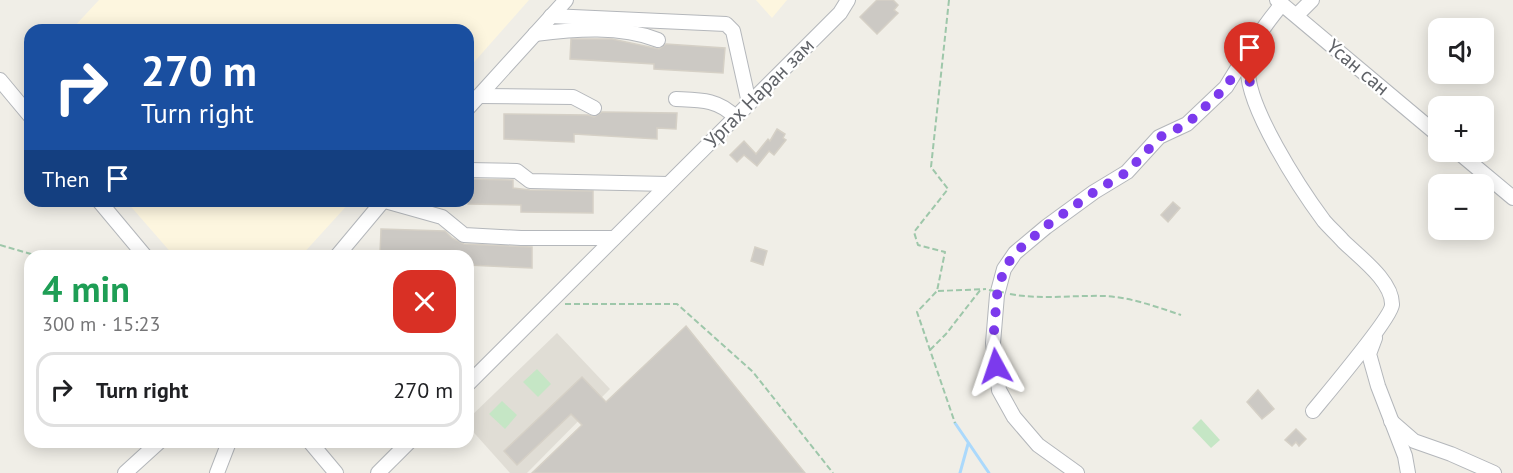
<!DOCTYPE html>
<html lang="en">
<head>
<meta charset="utf-8">
<style>
	:root { --surface:#fff; --page:#f2f2f2; --text:#202124; --muted:#757577; --line:#e0e0e0 }
	body { margin:0; font-family:"PT Sans",sans-serif; background:var(--page); color:var(--text); height:100vh; display:flex; flex-direction:column; font-size:22px; white-space:nowrap }
	* { box-sizing:border-box; margin:0 }
	p { font-size:20px; color:var(--muted) }
	.icon { flex:none; width:33px; height:33px; fill:none; stroke:currentColor; stroke-width:2; stroke-linecap:round; stroke-linejoin:round }
	.map { position:relative; flex:1; overflow:hidden }
	.side { position:absolute; left:24px; top:250px; width:450px; height:198px; display:flex; flex-direction:column; background:var(--surface); border-radius:18px; box-shadow:0 3px 15px #0003 }
	.side>* { flex:none }
	.top-card { position:absolute; left:24px; top:24px; width:450px; height:183px; border-radius:18px; box-shadow:0 3px 15px #0003; background:#1a4fa0; color:#fff; overflow:hidden }
	.controls { position:absolute; left:1428px; top:18px; display:grid; gap:12px }
	.controls a { display:grid; place-items:center; width:66px; height:66px; border-radius:12px; background:var(--surface); box-shadow:0 3px 15px #0003; font-size:30px }
	.pin { position:absolute; display:grid; place-items:center; width:51px; height:51px; color:#fff; margin:-62px -26px; border-radius:50% 50% 50% 0; rotate:-45deg; box-shadow:0 0 6px #0007 }
	.pin .icon { rotate:45deg }
	.me { position:absolute; width:66px; margin:-33px; rotate:355deg; stroke-linejoin:round; filter:drop-shadow(0 0 4px #0008) }
	.turn { display:flex; align-items:center; gap:21px; height:126px; padding:0 18px; font-size:27px }
	.turn .icon { width:78px; height:78px; stroke-width:2.5 }
	.turn b { display:block; font-size:42px; line-height:51px }
	.then { display:flex; align-items:center; height:57px; padding:0 18px; background:#0003; gap:12px; font-size:22px }
	.round { display:grid; place-items:center; flex:none; width:63px; height:63px; border-radius:18px; background:var(--page) }
	.overview { display:flex; align-items:center; justify-content:space-between; height:102px; padding:0 18px }
	h1 { font-size:36px; font-weight:800; line-height:45px; color:#1e9e55 }
	ul { padding:0; list-style:none }
	li { display:flex; align-items:center; gap:18px; height:75px; margin:0 12px 9px; padding:0 6px; border:3px solid var(--line); border-radius:18px }
	li div { flex:1 }
	li b { display:block; font-size:22px }
	li em { font-style:normal }
	.map>svg:first-child { display:block }
</style>
</head>
<body>
<div class="map">
<svg width="1513" height="473" viewBox="0 0 1513 473">
	<rect width="100%" height="100%" fill="#f0eee7"/>
	<g fill="#fdf6df">
		<polygon points="99,0 529,0 468,69 468,30 71,30"/>
		<polygon points="756,0 787,0 772,18"/>
		<polygon points="126,201 351,201 301,256 174,256"/>
	</g>
	<polygon fill="#e0ddd5" points="557,333 610,389 527,473 510,473 468,426 468,419"/>
	<g fill="#c5e6c5">
		<polygon points="537,369 551,384 538,397 523,382"/>
		<polygon points="502,401 517,415 505,429 489,414"/>
		<polygon points="1201,419 1220,440 1211,448 1192,428"/>
	</g>
	<g fill="none" stroke-linecap="round" stroke-linejoin="round">
		<g stroke="#abd9fc" stroke-width="3">
			<polyline points="955,423 989,473"/>
			<polyline points="960,473 968,444"/>
		</g>
	</g>
	<g fill="#ccc9c4" stroke="#d5d0c6" stroke-width="1.5">
		<polygon points="877,0 893,0 898,5 894,10 898,13 877,34 860,17"/>
		<polygon points="571,39 612,39 659,49 666,44 725,48 723,73 654,69 654,64 570,59"/>
		<polygon points="602,112 677,113 676,129 657,128 657,139 574,134 574,142 504,139 504,114 588,115 594,117"/>
		<polygon points="777,129 785,134 783,138 786,140 774,155 769,151 757,166 744,155 737,162 730,155 744,141 756,154 768,139 770,141"/>
		<polygon points="468,179 513,180 513,188 530,190 593,191 593,213 521,212 521,205 468,204"/>
		<polygon points="1173,202 1180,208 1168,222 1161,215"/>
		<polygon points="381,229 445,231 452,238 464,244 532,247 532,268 468,265 468,256 380,254"/>
		<polygon points="755,247 767,251 763,265 751,261"/>
		<polygon points="686,326 805,473 532,473 582,425 571,414 517,465 504,451 582,377 606,402"/>
		<polygon points="1258,390 1274,409 1262,419 1247,402"/>
		<polygon points="1296,429 1306,439 1299,446 1296,442 1292,446 1285,440"/>
	</g>
	<g fill="none" stroke-linecap="round" stroke-linejoin="round">
		<defs>
			<g id="minor">
				<polyline points="1277,0 1438,135"/>
				<path d="M1282 4C1267 23 1250 42 1248 67 1245 105 1301 190 1324 221 1330 228 1337 234 1343 241 1358 256 1393 281 1392 305 1391 318 1326 395 1313 411"/>
				<polyline points="1297,15 1312,0"/>
				<polyline points="551,16 726,24 733,31 749,103"/>
				<path d="M535 34C575 29 620 25 658 40"/>
				<polyline points="0,80 30,116"/>
				<polyline points="479,96 573,97 594,108"/>
				<path d="M676 99C699 100 718 99 735 117"/>
				<polyline points="468,108 566,0"/>
				<polyline points="1458,152 1513,198"/>
				<polyline points="468,170 517,171 530,181 668,184"/>
				<polyline points="99,201 145,256"/>
				<polyline points="385,201 442,217 464,235 521,238 614,238"/>
				<polyline points="337,256 383,201"/>
				<polyline points="1375,338 1369,354 1378,386 1405,456 1408,473"/>
				<polyline points="468,384 840,13 848,0"/>
				<polyline points="1391,421 1414,441 1451,454 1494,473"/>
				<polyline points="310,442 336,473"/>
				<polyline points="125,473 159,442"/>
				<polyline points="217,473 229,442"/>
				<polyline points="378,473 409,442"/>
				<polyline points="1077,473 1038,445 1014,417 999,390 993,343 997,295 1004,269 1015,253 1046,227 1094,192 1127,172 1159,137 1187,124 1226,87 1255,40"/>
			</g>
		</defs>
		<use href="#minor" stroke="#b4b7bb" stroke-width="16"/>
		<g stroke="#9ec7aa" stroke-width="2" stroke-dasharray="6 3" stroke-linecap="butt">
			<polyline points="949,0 931,167 948,189 914,232 918,245 945,252 937,291 917,312 955,423"/>
			<polyline points="0,245 38,256"/>
			<polyline points="938,291 986,289"/>
			<path d="M1010 294C1041 300 1073 295 1104 296 1130 297 1157 307 1181 315"/>
			<polyline points="565,304 677,304 753,372 833,473"/>
			<polyline points="930,350 946,334 981,289"/>
		</g>
		<use href="#minor" stroke="#fff" stroke-width="14"/>
		<polyline stroke="#9ec7aa" stroke-width="2" stroke-dasharray="6 3" stroke-linecap="butt" points="989,290 1006,293"/>
	</g>
	<g fill="none" stroke-linecap="round" stroke-linejoin="round">
		<polyline stroke="#7c3aed" stroke-width="10" stroke-dasharray="0 18" points="996,366 993,343 997,295 1004,269 1015,253 1046,226 1094,192 1127,172 1160,137 1187,124 1226,87 1255,40 1248,68 1250,84"/>
	</g>
	<g text-anchor="middle" dominant-baseline="central" stroke-width="4.5" stroke-linejoin="round" paint-order="stroke">
		<g font-size="20" fill="#5f6267" stroke="#fff">
			<text transform="translate(1358 67) rotate(40)">Үсан сан</text>
			<text transform="translate(759 93) rotate(-45)">Ургах Наран зам</text>
		</g>
	</g>
</svg>
<div class="controls">
<a><svg class="icon" aria-label="sound" viewBox="0 0 24 24"><path d="M4 9h4l5-4v14l-5-4H4zM17 9q2 3 0 6"/></svg></a>
<a>+</a>
<a>−</a>
</div>
<div class="pin" style="left:1250px;top:84px;background:#d93025"><svg class="icon" aria-label="arrive" viewBox="0 0 24 24"><path d="M6 21V4h12l-3 4 3 4H6"/></svg></div>
<svg class="me" style="left:996px;top:366px" viewBox="-20 -20 40 40"><path d="M0-17L14 15 0 8-14 15z" fill="#7c3aed" stroke="#fff" stroke-width="4"/></svg>
<div class="top-card">
<div class="turn"><svg class="icon" aria-label="right" viewBox="0 0 24 24"><path d="M7 20v-9h11M14 6l5 5-5 5"/></svg><div><b>270 m</b>Turn right</div></div>
<div class="then">Then<svg class="icon" aria-label="arrive" viewBox="0 0 24 24"><path d="M6 21V4h12l-3 4 3 4H6"/></svg></div>
</div>
<section class="side">
<div class="overview"><div><h1>4 min</h1><p>300 m · 15:23</p></div><a class="round" style="background:#d93025;color:#fff"><svg class="icon" aria-label="close" viewBox="0 0 24 24"><path d="M6 6l12 12M18 6L6 18"/></svg></a></div>
<ul>
<li><svg class="icon" aria-label="right" viewBox="0 0 24 24"><path d="M7 20v-9h11M14 6l5 5-5 5"/></svg><div><b>Turn right</b></div><em>270 m</em></li>
</ul>
</section>
</div>
</body>
</html>
